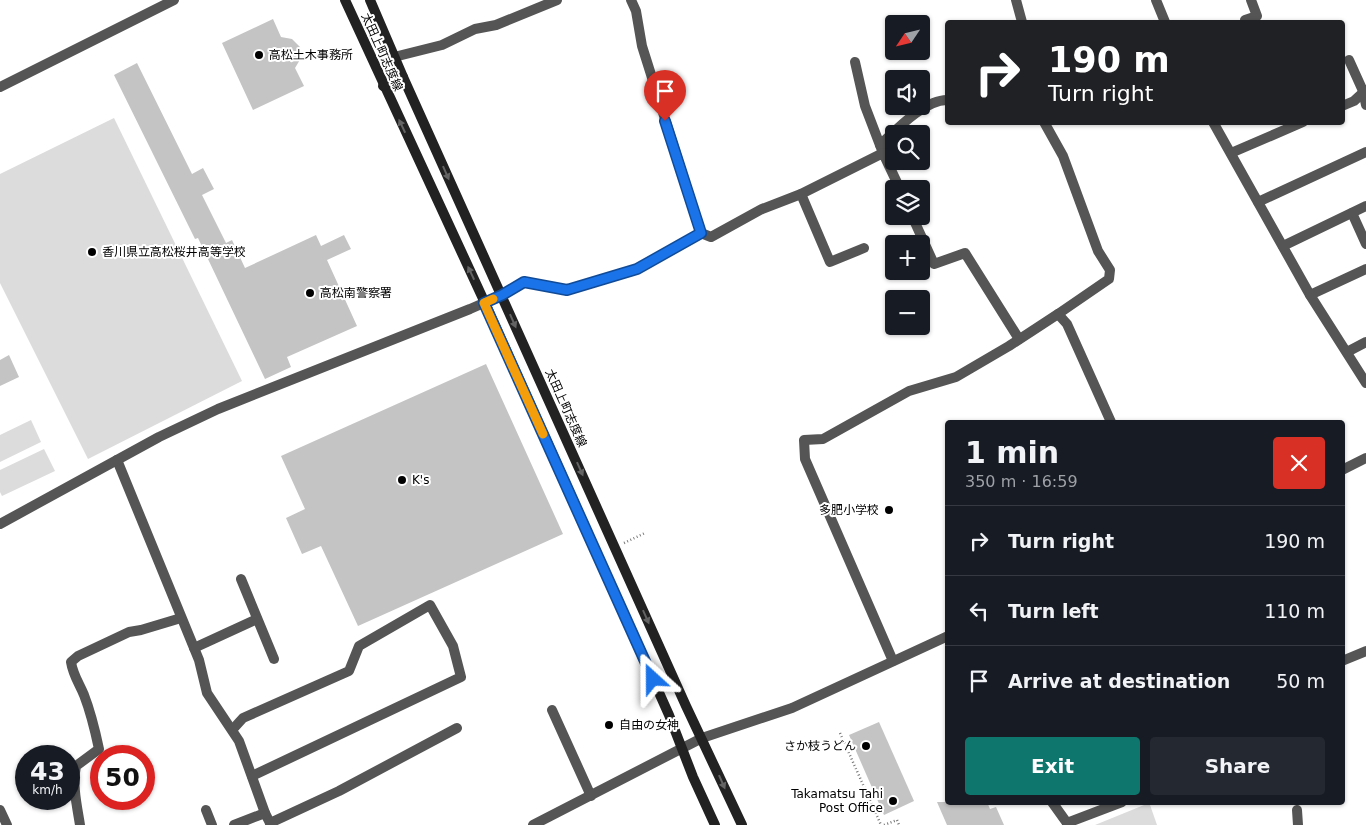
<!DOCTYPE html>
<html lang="en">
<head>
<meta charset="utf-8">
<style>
	:root { --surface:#171b24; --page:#242831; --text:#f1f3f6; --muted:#9ea1a6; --line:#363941; --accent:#0f766e }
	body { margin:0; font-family:"DejaVu Sans","Noto Sans JP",sans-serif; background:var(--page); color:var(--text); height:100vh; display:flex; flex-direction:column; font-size:19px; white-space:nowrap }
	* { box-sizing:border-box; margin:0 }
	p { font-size:16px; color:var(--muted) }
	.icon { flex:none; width:28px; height:28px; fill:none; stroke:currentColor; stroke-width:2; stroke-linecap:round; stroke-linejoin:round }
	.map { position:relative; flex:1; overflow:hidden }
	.details { position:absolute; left:945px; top:420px; width:400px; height:385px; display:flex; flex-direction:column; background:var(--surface); border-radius:5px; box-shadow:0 1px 4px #0004 }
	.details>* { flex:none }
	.banner { position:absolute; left:945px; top:20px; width:400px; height:105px; border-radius:5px; box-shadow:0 1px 4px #0004; background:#202124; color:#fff; overflow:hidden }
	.needle { width:32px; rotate:235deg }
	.controls { position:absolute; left:885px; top:15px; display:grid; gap:10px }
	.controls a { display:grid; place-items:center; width:45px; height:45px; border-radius:5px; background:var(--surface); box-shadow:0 1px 4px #0004; font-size:25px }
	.speed { position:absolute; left:15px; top:745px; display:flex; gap:10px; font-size:25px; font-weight:700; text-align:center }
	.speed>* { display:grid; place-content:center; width:65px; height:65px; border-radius:50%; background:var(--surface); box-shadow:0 1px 4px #0004; line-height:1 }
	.speed small { font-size:12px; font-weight:400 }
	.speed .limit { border:8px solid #d22; background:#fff; color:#111 }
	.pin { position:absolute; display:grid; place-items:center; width:42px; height:42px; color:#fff; margin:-51px -21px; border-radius:50% 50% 50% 0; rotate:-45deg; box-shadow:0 0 5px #0007 }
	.pin .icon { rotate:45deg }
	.me { position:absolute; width:55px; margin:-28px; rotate:336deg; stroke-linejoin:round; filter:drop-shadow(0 0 4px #0008) }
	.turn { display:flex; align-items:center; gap:18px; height:105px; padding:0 20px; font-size:22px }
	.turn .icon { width:65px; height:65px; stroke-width:2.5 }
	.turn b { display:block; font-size:35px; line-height:42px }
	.round { display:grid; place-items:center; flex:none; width:52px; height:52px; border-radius:5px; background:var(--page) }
	.head { display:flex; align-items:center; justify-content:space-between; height:85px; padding:0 20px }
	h1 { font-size:30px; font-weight:600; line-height:38px }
	.cta { display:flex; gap:10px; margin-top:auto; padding:10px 20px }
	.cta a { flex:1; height:58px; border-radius:5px; background:var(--accent); color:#fff; font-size:20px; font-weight:600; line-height:58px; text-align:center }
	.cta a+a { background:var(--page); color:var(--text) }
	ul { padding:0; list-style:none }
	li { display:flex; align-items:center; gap:15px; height:70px; padding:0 20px; border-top:1px solid var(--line) }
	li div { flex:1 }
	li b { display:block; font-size:19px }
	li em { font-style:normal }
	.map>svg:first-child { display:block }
</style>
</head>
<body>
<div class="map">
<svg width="1366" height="825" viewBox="0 0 1366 825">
	<rect width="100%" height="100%" fill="#fff"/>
	<g fill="#dcdcdc">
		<polygon points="114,118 242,381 88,459 0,283 0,174"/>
		<polygon points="31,420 41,442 0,462 0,435"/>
		<polygon points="44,449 55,471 2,496 0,492 0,470"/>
		<polygon points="1149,802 1157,825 1095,825 1149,803"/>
	</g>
	<g fill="#c4c4c4">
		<polygon points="273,19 281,37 292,39 300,47 301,58 295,68 304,86 253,110 222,43"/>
		<polygon points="137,63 192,174 203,168 214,189 202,195 226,243 232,240 245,268 316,235 321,246 344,235 351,249 327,260 357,326 287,357 291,367 265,379 198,238 195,239 114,75"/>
		<polygon points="9,355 19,377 0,386 0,360"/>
		<polygon points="486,364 563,534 358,626 321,546 302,554 286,518 305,509 281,456"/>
		<polygon points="879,722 914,801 884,815 849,735"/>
		<polygon points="937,802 987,802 990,809 996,807 1004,825 947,825"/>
	</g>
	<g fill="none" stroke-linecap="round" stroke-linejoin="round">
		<g stroke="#777" stroke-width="2.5" stroke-dasharray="1 2.5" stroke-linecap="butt">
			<polyline points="624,543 645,533"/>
			<polyline points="840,733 881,825"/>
			<polyline points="884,825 897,820 899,825"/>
		</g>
		<g stroke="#555" stroke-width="10">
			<polyline points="631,0 636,11 642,46 701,233"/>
			<polyline points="1016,0 1022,22"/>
			<polyline points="1156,0 1165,22"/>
			<polyline points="1245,20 1257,16 1251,0"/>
			<polyline points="394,57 442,45 475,29 496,25 557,0"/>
			<polyline points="1349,60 1363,91 1366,105"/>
			<polyline points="855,62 865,106 883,153"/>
			<polyline points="1342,106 1354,101 1366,90"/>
			<polyline points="1044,122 1063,156 1098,251 1110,270 1109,279 1058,314"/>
			<polyline points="1213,122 1310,295 1366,383"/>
			<path d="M880 145C896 130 925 99 948 100"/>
			<polyline points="1231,153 1303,122"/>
			<polyline points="801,194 830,262 864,248"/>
			<polyline points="1258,202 1366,152"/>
			<polyline points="1352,213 1366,244"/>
			<polyline points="912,216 934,264 965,253 1019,339"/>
			<polyline points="1283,246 1366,206"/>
			<polyline points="502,295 524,282 567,290 637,269 701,233 711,237 762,209 801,194 883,153 900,189"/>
			<polyline points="1310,295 1366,269"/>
			<polyline points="1347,352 1366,342"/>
			<polyline points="117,460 199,660 207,693 239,741 265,813 271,825"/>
			<polyline points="241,579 274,659"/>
			<polyline points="194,648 257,619"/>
			<polyline points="893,661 805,459 804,440 823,439 909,391 956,377 1009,346 1058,314 1067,324 1111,422"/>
			<polyline points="1342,661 1366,651"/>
			<polyline points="552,710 591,796"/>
			<polyline points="233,729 243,718 349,671 359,646 430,605 453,646 461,677 252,776"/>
			<polyline points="1052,802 1067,823"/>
			<polyline points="0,810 7,825"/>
			<polyline points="206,810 212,825"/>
			<polyline points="1297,810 1298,825"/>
			<polyline points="270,823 339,791 457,728"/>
			<path d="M80 825C77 806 72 785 76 766L99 749C95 730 91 713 84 695 79 683 73 675 71 662L78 656 129 632 141 630 181 618"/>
			<polyline points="234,825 265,813"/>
			<polyline points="1067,825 1067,823 1122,802"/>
		</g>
		<g stroke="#555" stroke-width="10">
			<polyline points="0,87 174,0"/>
			<polyline points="1342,470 1366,458"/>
			<polyline points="0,524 159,437 218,409 470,309 502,295"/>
			<polyline points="533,825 702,738 792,708 948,636"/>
		</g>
		<g stroke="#222" stroke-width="10">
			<polyline points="345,0 485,303 669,715 693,777 715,825"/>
			<polyline points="370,0 403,77 686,706 742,825"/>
			<polyline points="383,86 403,77"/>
		</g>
	</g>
	<defs><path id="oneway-solid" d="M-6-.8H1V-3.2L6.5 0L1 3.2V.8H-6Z" transform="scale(1.25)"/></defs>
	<g fill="#646464">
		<use href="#oneway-solid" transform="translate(402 126) rotate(-115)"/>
		<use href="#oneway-solid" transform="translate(446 173) rotate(66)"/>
		<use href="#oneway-solid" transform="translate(471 273) rotate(-115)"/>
		<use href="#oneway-solid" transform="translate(513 321) rotate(66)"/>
		<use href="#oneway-solid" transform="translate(580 469) rotate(66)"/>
		<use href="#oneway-solid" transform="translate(646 617) rotate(66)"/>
		<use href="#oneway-solid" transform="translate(722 782) rotate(66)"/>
	</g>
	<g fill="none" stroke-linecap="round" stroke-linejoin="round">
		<defs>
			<polyline id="route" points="653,679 484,303 502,295 524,282 567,290 637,269 701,233 665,121"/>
		</defs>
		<use href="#route" stroke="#114b97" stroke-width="12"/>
		<use href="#route" stroke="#1a73e8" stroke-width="9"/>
		<polyline stroke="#f59e0b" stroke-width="9" points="493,299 484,303 543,434"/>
	</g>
	<g fill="#000" stroke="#fff" stroke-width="2">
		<circle cx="259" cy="55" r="5"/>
		<circle cx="92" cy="252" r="5"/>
		<circle cx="310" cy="293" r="5"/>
		<circle cx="402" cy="480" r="5"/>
		<circle cx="889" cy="510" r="5"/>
		<circle cx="609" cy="725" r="5"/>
		<circle cx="866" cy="746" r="5"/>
		<circle cx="893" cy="801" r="5"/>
	</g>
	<g text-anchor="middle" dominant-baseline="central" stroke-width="4" stroke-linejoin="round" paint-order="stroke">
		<g font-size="12" fill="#000" stroke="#fff">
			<text transform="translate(382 52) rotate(66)">太田上町志度線</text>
			<text transform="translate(566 408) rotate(66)">太田上町志度線</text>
		</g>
		<g font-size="12" fill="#000" stroke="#fff" text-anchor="start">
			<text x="269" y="55">高松土木事務所</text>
			<text x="102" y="252">香川県立高松桜井高等学校</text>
			<text x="320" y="293">高松南警察署</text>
			<text x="412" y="480">K's</text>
			<text x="879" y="510" text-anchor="end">多肥小学校</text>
			<text x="619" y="725">自由の女神</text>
			<text x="856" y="746" text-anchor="end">さか枝うどん</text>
			<text x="883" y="794" text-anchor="end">Takamatsu Tahi<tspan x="883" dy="14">Post Office</tspan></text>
		</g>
	</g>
</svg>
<div class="controls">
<a><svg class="needle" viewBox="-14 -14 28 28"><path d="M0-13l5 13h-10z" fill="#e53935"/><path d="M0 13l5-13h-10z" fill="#9ea1a6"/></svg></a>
<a><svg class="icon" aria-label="sound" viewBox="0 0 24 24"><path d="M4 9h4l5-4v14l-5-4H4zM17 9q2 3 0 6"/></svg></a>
<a><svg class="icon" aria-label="search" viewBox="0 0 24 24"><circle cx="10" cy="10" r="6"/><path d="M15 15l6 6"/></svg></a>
<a><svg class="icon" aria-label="layers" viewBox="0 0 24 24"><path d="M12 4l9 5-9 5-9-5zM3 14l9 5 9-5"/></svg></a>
<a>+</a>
<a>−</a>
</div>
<div class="speed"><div>43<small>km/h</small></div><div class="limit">50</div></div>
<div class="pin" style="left:665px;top:121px;background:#d93025"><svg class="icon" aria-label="arrive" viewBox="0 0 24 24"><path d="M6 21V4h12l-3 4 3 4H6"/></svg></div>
<svg class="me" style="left:653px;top:679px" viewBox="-20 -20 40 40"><path d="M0-17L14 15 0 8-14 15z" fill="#1a73e8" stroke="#fff" stroke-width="4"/></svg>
<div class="banner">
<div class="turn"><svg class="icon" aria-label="right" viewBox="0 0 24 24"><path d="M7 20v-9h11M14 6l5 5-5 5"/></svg><div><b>190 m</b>Turn right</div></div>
</div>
<section class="details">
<div class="head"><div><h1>1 min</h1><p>350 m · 16:59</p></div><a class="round" style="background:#d93025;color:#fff"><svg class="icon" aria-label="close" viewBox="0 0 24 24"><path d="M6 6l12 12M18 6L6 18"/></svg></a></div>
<ul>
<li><svg class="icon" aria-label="right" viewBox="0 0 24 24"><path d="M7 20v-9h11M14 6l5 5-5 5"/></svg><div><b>Turn right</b></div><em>190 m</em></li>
<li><svg class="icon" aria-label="left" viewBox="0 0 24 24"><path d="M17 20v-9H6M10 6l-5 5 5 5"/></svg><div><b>Turn left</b></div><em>110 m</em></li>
<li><svg class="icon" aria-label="arrive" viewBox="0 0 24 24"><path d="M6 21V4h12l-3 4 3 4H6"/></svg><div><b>Arrive at destination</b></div><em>50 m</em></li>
</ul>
<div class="cta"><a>Exit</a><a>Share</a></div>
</section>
</div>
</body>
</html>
